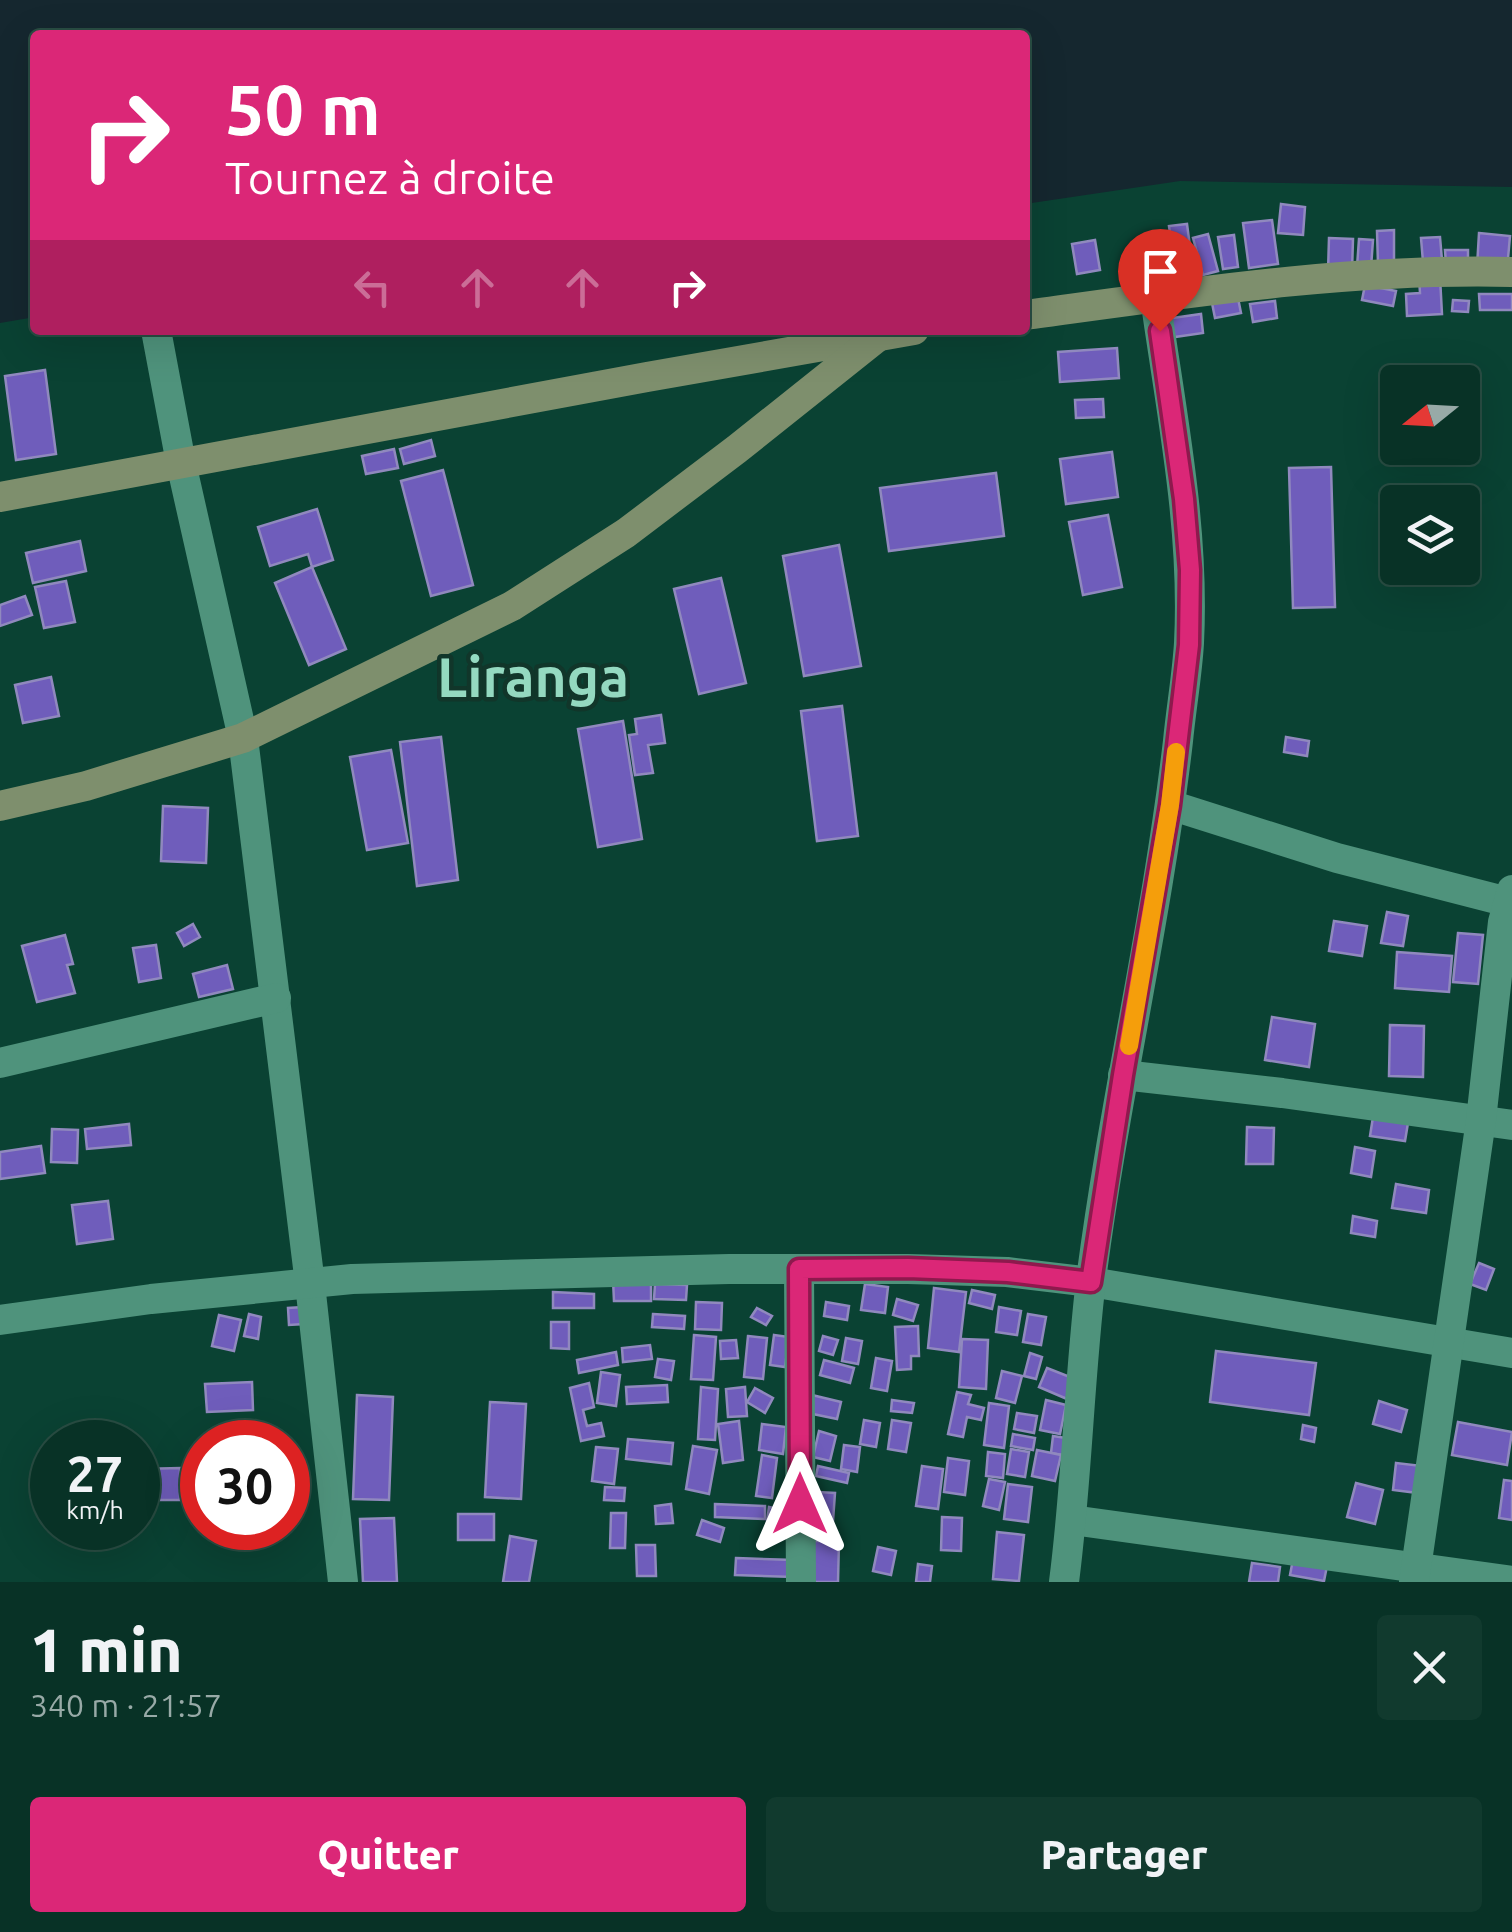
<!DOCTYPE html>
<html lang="fr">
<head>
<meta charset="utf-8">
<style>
	:root { --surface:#083226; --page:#113a2e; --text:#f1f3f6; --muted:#98aaa7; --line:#294d43; --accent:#db2777 }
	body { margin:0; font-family:Ubuntu,sans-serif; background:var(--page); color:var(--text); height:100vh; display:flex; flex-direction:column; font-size:38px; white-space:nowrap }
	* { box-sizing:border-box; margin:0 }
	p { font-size:32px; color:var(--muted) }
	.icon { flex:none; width:55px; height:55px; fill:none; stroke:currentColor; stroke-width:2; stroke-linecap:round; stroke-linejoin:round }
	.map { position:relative; height:1582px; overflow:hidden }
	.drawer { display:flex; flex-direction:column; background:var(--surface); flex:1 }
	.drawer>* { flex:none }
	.top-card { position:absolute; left:30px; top:30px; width:1000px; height:305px; border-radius:10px; box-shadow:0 10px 40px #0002,0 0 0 2px var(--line); background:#db2777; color:#fff; overflow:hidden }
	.needle { width:65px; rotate:252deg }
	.buttons { position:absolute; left:1380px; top:365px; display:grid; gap:20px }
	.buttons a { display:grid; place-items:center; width:100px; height:100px; border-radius:10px; background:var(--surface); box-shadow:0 10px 40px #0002,0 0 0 2px var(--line); font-size:50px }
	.speed { position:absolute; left:30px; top:1420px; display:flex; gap:20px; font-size:50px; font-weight:700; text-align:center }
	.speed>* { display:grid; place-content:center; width:130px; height:130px; border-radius:50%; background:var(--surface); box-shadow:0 10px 40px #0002,0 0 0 2px var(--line); line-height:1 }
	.speed small { font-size:25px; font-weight:400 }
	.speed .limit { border:15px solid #d22; background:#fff; color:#111 }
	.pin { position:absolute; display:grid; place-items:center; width:85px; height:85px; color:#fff; margin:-102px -42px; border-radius:50% 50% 50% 0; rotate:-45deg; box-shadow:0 0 10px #0007 }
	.pin .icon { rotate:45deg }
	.me { position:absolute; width:110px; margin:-55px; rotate:0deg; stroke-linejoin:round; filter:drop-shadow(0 0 8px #0008) }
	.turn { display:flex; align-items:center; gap:35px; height:210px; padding:0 30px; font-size:45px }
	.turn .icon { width:130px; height:130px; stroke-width:2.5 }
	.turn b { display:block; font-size:70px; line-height:85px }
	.lanes { display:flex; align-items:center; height:95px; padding:0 30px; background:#0003; justify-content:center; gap:50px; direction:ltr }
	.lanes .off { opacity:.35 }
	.round { display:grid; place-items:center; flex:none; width:105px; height:105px; border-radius:10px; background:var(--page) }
	.summary { display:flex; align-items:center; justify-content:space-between; height:170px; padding:0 30px }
	h1 { font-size:60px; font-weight:800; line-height:75px }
	.action { display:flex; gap:20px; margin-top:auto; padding:20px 30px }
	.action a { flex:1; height:115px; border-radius:10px; background:var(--accent); color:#fff; font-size:40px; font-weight:800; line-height:115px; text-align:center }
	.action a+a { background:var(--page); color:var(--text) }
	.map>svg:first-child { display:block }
</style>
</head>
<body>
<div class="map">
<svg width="1512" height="1582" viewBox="0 0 1512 1582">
	<rect width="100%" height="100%" fill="#0a4233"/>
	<polygon fill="#15272f" points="0,0 1512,0 1512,187 1180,181 1025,204 1025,35 35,35 35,317 0,323"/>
	<g fill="#6f5dbb" stroke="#9089be" stroke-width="2.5">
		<polygon points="1281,204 1305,207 1303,235 1278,233"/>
		<polygon points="1272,220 1278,264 1249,268 1243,223"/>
		<polygon points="1187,224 1194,277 1176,280 1169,226"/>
		<polygon points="1394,230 1394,264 1378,264 1377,231"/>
		<polygon points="1479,233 1510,236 1507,270 1477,267"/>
		<polygon points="1208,234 1218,271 1203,275 1193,238"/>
		<polygon points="1234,235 1238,267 1223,269 1218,237"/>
		<polygon points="1165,237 1172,277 1157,280 1149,239"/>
		<polygon points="1440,237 1442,260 1423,262 1421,238"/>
		<polygon points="1329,238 1353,239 1352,272 1328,272"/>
		<polygon points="1359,239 1373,240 1371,268 1357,267"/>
		<polygon points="1095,240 1100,270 1077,274 1072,244"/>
		<polygon points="1142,247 1153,281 1139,286 1128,251"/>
		<polygon points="1445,250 1468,250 1468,265 1446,265"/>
		<polygon points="1440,277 1442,314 1407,316 1406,294 1420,293 1419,278"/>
		<polygon points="1365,285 1396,291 1393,306 1362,300"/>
		<polygon points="1479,294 1512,294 1512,310 1480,310"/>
		<polygon points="1238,298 1241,313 1215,318 1212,303"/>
		<polygon points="1453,300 1469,301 1468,312 1452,311"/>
		<polygon points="1275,301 1277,318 1253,322 1250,304"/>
		<polygon points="1201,314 1203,333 1168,338 1165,319"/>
		<polygon points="1117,348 1119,378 1060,382 1058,352"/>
		<polygon points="45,370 56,454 16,460 5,376"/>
		<polygon points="1103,399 1104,417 1076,418 1075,400"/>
		<polygon points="431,440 435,456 404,464 400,449"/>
		<polygon points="394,449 398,468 366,474 362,456"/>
		<polygon points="1112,452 1118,497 1066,504 1060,459"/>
		<polygon points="1331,467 1335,607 1293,608 1289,468"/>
		<polygon points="443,470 473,585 431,596 401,481"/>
		<polygon points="996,473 1004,536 889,551 880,488"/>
		<polygon points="317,509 333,560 312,567 308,554 270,566 258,527"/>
		<polygon points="1108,515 1122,587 1083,595 1069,522"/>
		<polygon points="80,541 86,571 33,583 26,553"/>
		<polygon points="839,545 861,666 804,676 783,556"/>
		<polygon points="312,567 346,649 309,665 275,583"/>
		<polygon points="721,578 746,683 699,694 674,589"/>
		<polygon points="66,581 75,622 44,628 35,587"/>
		<polygon points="25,596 32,615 0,626 0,605"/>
		<polygon points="51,677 59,716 23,723 15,685"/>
		<polygon points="842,706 858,836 817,841 801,711"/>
		<polygon points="661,715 665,743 648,745 653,773 635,775 629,735 637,734 635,719"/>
		<polygon points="623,721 642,839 598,847 578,729"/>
		<polygon points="441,737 458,880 417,886 400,742"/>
		<polygon points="1286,737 1309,741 1307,756 1284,752"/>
		<polygon points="391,750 408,843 367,850 350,757"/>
		<polygon points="163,806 208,808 206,863 161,861"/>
		<polygon points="1387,912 1408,916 1403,946 1381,943"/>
		<polygon points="1334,921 1367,926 1362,956 1329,951"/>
		<polygon points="193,924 200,937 184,946 177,933"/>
		<polygon points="1458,933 1483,935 1478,984 1453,982"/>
		<polygon points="65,935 73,964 67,965 75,993 37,1002 22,946"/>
		<polygon points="156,945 161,978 139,982 133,948"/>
		<polygon points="1397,952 1452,956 1449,992 1395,988"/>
		<polygon points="227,965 233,989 199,997 193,974"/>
		<polygon points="1272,1017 1315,1024 1309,1067 1265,1060"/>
		<polygon points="1390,1025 1424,1026 1423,1077 1389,1076"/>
		<polygon points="1373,1117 1408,1123 1405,1141 1370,1136"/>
		<polygon points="129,1124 131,1145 87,1149 85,1129"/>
		<polygon points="1247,1127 1274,1128 1273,1164 1246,1164"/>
		<polygon points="52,1129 78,1130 77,1163 51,1162"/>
		<polygon points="41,1146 45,1173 0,1179 0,1152"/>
		<polygon points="1355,1147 1375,1151 1371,1177 1351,1173"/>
		<polygon points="1396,1184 1429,1190 1426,1213 1392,1208"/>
		<polygon points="108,1201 113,1239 77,1244 72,1205"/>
		<polygon points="1353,1216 1377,1221 1375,1237 1351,1233"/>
		<polygon points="1479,1263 1494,1269 1486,1290 1470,1284"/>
		<polygon points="651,1279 651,1301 614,1301 613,1280"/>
		<polygon points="655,1284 687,1285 686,1300 654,1299"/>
		<polygon points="865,1284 888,1287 885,1313 861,1310"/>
		<polygon points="934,1288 966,1292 959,1352 928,1348"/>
		<polygon points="972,1290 995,1295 992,1309 969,1303"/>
		<polygon points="553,1292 594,1294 594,1308 553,1308"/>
		<polygon points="897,1299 918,1305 913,1321 893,1315"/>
		<polygon points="696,1302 722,1303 721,1330 695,1329"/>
		<polygon points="826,1302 849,1306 847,1320 824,1316"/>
		<polygon points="303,1307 304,1324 289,1325 288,1308"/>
		<polygon points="999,1307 1021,1311 1017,1335 996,1332"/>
		<polygon points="757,1308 772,1316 766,1325 751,1317"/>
		<polygon points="249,1314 261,1317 258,1339 244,1336"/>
		<polygon points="653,1314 685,1316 684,1329 652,1327"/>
		<polygon points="1028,1314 1046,1317 1041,1345 1023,1342"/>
		<polygon points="219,1315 241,1320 234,1351 212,1346"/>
		<polygon points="551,1322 569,1322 569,1349 551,1348"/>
		<polygon points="918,1326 919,1356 911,1356 911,1369 897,1370 895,1327"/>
		<polygon points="694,1335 716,1337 713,1380 691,1379"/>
		<polygon points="774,1335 789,1337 785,1367 770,1365"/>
		<polygon points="748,1336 767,1338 763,1379 744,1377"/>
		<polygon points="823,1336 838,1340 833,1355 819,1351"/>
		<polygon points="846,1338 862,1341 858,1364 842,1361"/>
		<polygon points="962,1339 988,1340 986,1389 959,1387"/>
		<polygon points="736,1340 738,1358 721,1359 720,1341"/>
		<polygon points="650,1345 652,1359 623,1362 622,1348"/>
		<polygon points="1216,1351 1316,1363 1309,1415 1210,1402"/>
		<polygon points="616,1352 618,1365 579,1373 577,1360"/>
		<polygon points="1030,1353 1042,1357 1036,1379 1024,1376"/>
		<polygon points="876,1358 892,1361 887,1391 871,1388"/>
		<polygon points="658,1359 674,1361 671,1380 655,1377"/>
		<polygon points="824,1360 854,1368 850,1383 820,1375"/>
		<polygon points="1047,1368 1075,1379 1067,1399 1039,1387"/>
		<polygon points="1002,1371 1022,1376 1015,1403 996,1398"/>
		<polygon points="601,1372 620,1375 616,1406 597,1403"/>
		<polygon points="252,1382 253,1410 207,1412 205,1384"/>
		<polygon points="589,1383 594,1407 583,1410 587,1426 601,1423 604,1436 581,1441 570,1388"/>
		<polygon points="667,1385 668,1402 627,1404 626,1387"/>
		<polygon points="701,1387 718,1389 715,1440 698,1439"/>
		<polygon points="745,1387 747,1416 728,1417 726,1389"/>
		<polygon points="755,1388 773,1398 765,1413 747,1402"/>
		<polygon points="957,1392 971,1395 968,1404 984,1408 981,1420 967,1417 963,1437 948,1434"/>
		<polygon points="357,1395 393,1397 389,1500 353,1499"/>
		<polygon points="812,1395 841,1402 837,1419 808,1413"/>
		<polygon points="892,1400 914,1403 912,1413 891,1411"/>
		<polygon points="1046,1400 1066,1405 1060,1434 1040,1430"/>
		<polygon points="1379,1401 1407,1410 1401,1432 1373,1424"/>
		<polygon points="490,1402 526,1404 521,1499 485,1497"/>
		<polygon points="989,1403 1009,1406 1004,1448 984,1445"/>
		<polygon points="1017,1413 1037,1416 1034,1433 1014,1429"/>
		<polygon points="864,1420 880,1423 876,1447 860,1444"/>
		<polygon points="892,1420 911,1423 906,1452 888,1449"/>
		<polygon points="739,1421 743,1460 723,1463 718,1424"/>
		<polygon points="1458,1422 1512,1432 1507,1465 1452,1455"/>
		<polygon points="762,1424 786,1427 783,1454 759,1450"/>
		<polygon points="1303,1425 1316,1428 1314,1442 1301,1439"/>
		<polygon points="819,1431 836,1436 830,1461 813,1457"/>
		<polygon points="1013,1434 1035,1438 1033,1450 1011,1446"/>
		<polygon points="1053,1436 1066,1438 1063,1455 1051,1453"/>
		<polygon points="628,1439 673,1443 671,1464 626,1459"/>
		<polygon points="844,1445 860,1447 857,1472 841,1469"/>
		<polygon points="693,1446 717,1450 709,1494 686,1489"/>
		<polygon points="596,1447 618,1449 614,1484 592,1481"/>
		<polygon points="1011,1449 1029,1452 1025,1477 1007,1474"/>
		<polygon points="1037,1450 1061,1455 1055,1481 1032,1476"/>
		<polygon points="988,1452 1005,1454 1003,1478 986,1476"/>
		<polygon points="762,1455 777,1458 772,1498 756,1496"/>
		<polygon points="948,1458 969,1461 965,1495 944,1492"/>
		<polygon points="1396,1463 1422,1466 1418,1493 1393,1490"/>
		<polygon points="818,1466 849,1473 847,1483 816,1476"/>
		<polygon points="922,1466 943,1469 938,1509 916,1506"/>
		<polygon points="180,1468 180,1500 139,1500 139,1469"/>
		<polygon points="989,1479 1005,1482 999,1510 983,1506"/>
		<polygon points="1504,1480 1512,1481 1512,1520 1499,1518"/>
		<polygon points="1356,1483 1383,1490 1375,1524 1347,1517"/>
		<polygon points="1008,1484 1032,1487 1028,1522 1004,1519"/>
		<polygon points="605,1487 625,1488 624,1501 604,1500"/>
		<polygon points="817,1492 835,1493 832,1535 814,1534"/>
		<polygon points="671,1504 673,1523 656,1524 655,1506"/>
		<polygon points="715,1504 765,1506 765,1519 715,1517"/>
		<polygon points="769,1507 783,1510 780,1532 766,1529"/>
		<polygon points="611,1513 626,1513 625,1548 610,1548"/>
		<rect x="458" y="1514" width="36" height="26"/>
		<polygon points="942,1517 962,1518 961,1551 941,1550"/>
		<polygon points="394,1518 397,1582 363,1582 360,1519"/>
		<polygon points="702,1520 724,1528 720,1542 697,1535"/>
		<polygon points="997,1532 1024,1535 1019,1581 993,1579"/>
		<polygon points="510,1536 536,1541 529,1582 503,1582"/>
		<polygon points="813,1541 839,1541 838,1582 813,1582"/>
		<polygon points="636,1545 655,1545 656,1576 637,1576"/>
		<polygon points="878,1547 896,1551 891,1575 873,1571"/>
		<polygon points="1294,1554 1328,1561 1324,1581 1290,1575"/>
		<polygon points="736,1558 794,1560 794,1577 735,1575"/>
		<polygon points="1252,1563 1280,1567 1278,1582 1249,1582"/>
		<polygon points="918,1564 932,1566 930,1582 916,1582"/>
	</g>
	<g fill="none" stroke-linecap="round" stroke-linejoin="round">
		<g stroke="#4f937c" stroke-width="30">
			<polyline points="156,330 181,463 243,738 310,1284 343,1582"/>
			<polyline points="1170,805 1337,858 1508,902"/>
			<polyline points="0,1063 276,998"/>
			<polyline points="1123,1075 1282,1093 1512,1125"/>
			<polyline points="799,1269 801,1582"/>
			<polyline points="0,1320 151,1299 352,1279 729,1269 908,1269 1007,1272 1091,1282 1512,1353"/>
			<polyline points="1072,1520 1512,1581"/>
			<path d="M1064 1582C1077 1482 1079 1380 1091 1280 1114 1100 1157 922 1178 741 1181 709 1187 676 1189 643 1195 527 1171 412 1155 297"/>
			<polyline points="1414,1582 1481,1120 1503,922 1512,890"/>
		</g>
		<g stroke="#7e8f6d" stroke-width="30">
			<path d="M1025 315C1187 293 1348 268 1512 272"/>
			<polyline points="0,497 647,377 914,330"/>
			<polyline points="0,806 86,786 243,738 512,606 626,533 737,449 880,335"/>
		</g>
	</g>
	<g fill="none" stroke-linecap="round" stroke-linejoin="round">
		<defs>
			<polyline id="route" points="800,1504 799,1269 908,1268 1008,1272 1091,1282 1123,1075 1170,805 1189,645 1190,570 1184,499 1160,331"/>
		</defs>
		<use href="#route" stroke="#8e194d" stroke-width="25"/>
		<use href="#route" stroke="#db2777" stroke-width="18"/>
		<polyline stroke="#f59e0b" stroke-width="18" points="1129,1046 1170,805 1176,752"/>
	</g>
	<g text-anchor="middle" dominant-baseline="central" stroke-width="9" stroke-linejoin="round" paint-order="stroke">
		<g font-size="55" font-weight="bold" fill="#94d9c0" stroke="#11362a">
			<text x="533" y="676">Liranga</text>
		</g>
	</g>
</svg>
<div class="buttons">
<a><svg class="needle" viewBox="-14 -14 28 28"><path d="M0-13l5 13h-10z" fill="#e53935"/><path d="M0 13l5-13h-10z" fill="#98aaa7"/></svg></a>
<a><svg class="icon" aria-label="layers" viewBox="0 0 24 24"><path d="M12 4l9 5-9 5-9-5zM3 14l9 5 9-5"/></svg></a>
</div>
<div class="speed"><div>27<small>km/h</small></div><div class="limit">30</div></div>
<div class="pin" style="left:1160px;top:331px;background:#d93025"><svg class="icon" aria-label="arrive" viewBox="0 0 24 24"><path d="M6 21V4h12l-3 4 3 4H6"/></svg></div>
<svg class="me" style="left:800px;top:1504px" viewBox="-20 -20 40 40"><path d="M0-17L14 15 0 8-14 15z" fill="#db2777" stroke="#fff" stroke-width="4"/></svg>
<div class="top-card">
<div class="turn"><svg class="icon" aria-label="right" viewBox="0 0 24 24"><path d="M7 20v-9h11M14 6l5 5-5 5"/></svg><div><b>50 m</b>Tournez à droite</div></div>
<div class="lanes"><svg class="icon off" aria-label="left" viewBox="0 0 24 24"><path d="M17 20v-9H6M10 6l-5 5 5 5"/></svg><svg class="icon off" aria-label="ahead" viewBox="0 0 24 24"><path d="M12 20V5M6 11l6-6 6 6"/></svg><svg class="icon off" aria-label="ahead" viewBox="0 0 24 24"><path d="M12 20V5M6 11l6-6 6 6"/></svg><svg class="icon" aria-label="right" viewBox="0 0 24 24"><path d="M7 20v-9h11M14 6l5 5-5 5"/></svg></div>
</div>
</div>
<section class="drawer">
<div class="summary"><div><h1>1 min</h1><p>340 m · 21:57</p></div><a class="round"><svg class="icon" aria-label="close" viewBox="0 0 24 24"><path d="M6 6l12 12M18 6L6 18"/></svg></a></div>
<div class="action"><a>Quitter</a><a>Partager</a></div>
</section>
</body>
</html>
